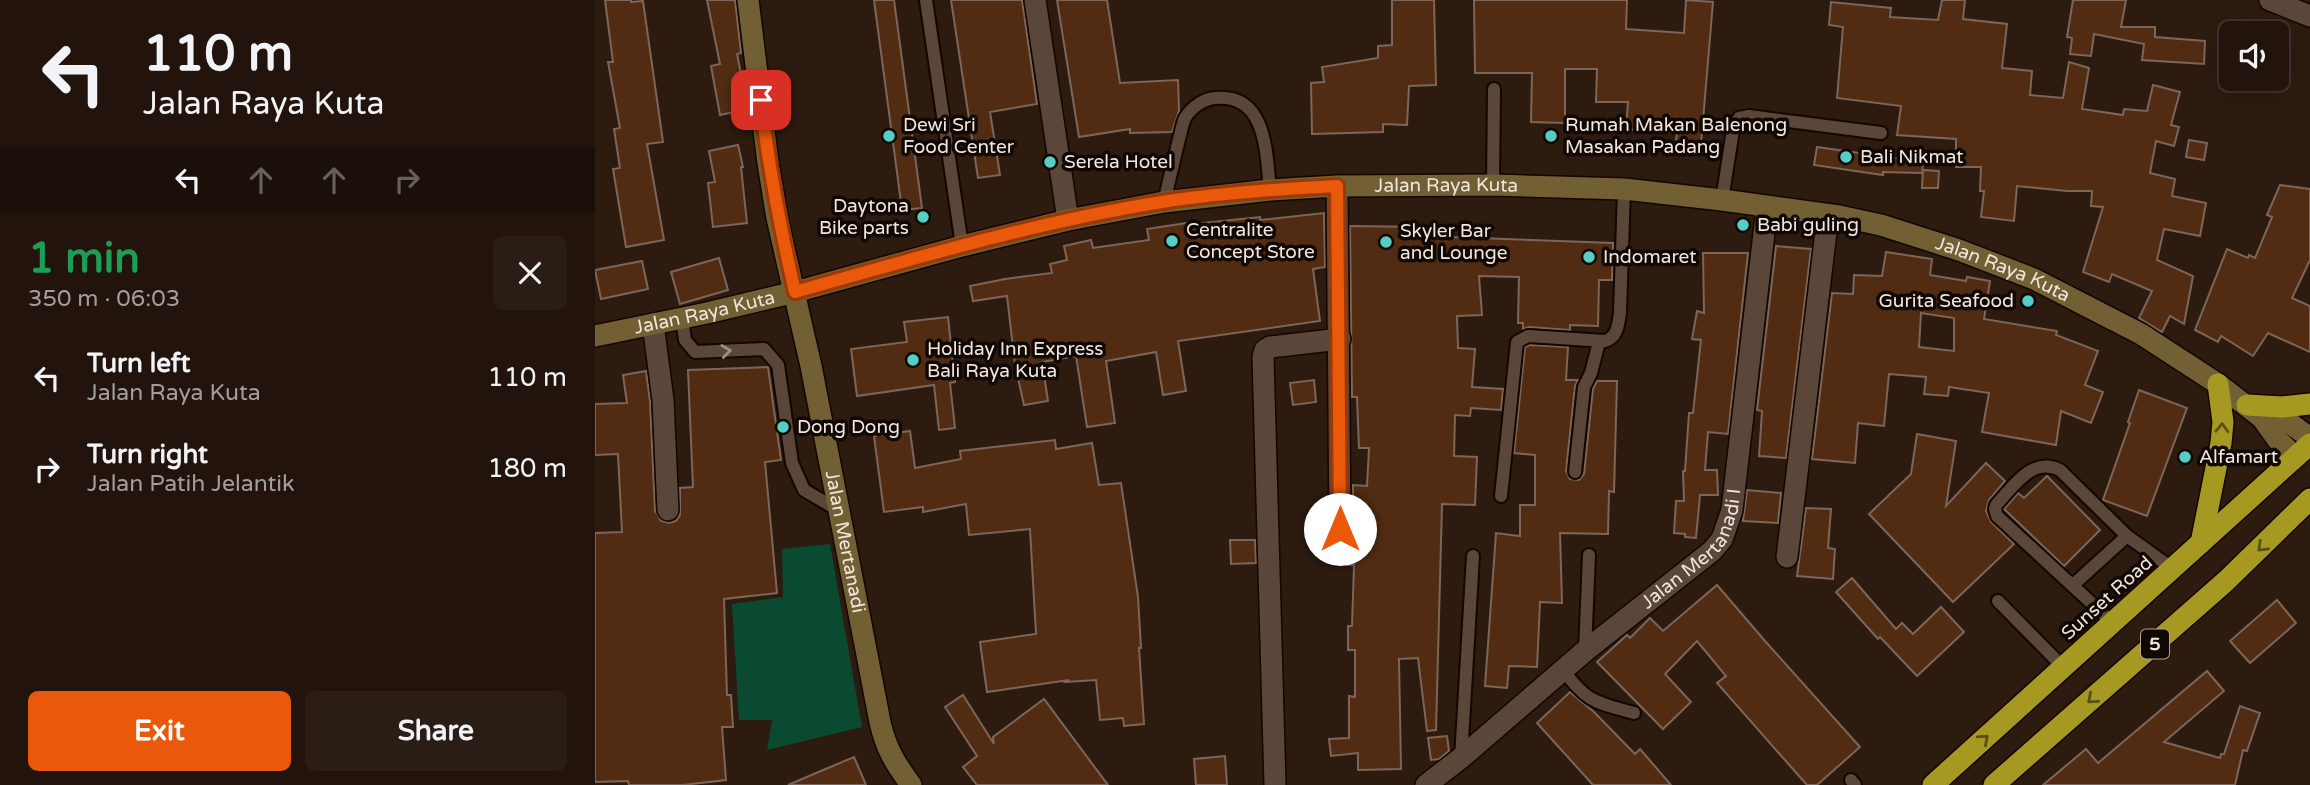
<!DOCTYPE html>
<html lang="en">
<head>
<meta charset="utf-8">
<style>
	:root { --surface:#22140c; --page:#2a1d15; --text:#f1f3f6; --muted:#a29e9d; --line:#3f332d; --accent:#ea580c }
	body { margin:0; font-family:"Varela Round",sans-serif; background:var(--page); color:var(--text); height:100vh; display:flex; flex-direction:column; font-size:26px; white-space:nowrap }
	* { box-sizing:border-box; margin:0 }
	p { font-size:23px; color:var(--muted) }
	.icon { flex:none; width:38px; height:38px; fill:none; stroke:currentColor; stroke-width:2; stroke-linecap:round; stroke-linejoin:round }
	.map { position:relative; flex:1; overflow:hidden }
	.panel { display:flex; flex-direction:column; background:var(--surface); width:595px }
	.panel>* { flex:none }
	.banner { background:#22140c; color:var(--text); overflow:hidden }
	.fabs { position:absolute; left:1624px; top:21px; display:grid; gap:14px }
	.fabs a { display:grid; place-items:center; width:70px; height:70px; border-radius:10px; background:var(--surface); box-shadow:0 4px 18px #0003,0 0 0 2px var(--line); font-size:35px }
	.pin { position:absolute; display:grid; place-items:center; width:60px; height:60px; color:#fff; margin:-30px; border-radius:14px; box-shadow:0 4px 10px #0006 }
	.me { position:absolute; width:77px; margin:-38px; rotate:0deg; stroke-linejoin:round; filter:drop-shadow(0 0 5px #0008) }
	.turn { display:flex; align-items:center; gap:24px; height:147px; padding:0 28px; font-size:32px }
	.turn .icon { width:91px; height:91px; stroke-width:2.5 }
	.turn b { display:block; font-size:49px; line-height:60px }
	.lanes { display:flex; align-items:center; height:66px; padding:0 28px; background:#0003; justify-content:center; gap:35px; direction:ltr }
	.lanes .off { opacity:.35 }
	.round { display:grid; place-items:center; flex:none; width:74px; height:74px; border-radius:10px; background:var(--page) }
	.summary { display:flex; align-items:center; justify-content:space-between; height:119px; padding:0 28px }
	h1 { font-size:42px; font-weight:800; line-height:52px; color:#1e9e55 }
	.action { display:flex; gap:14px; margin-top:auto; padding:14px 28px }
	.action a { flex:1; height:80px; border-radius:10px; background:var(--accent); color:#fff; font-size:28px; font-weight:800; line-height:80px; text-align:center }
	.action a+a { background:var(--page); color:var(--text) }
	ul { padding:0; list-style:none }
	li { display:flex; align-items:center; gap:21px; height:91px; padding:0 28px }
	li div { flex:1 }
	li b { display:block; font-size:26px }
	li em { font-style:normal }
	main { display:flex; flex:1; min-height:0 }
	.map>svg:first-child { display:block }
</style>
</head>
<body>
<main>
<section class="panel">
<div class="banner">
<div class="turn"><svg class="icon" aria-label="left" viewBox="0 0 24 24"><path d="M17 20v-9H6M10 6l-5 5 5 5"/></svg><div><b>110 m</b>Jalan Raya Kuta</div></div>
<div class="lanes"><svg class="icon" aria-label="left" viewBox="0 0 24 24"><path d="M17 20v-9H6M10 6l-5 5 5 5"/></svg><svg class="icon off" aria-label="ahead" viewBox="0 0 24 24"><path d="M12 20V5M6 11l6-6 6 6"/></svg><svg class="icon off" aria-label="ahead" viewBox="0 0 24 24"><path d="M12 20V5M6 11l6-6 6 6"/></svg><svg class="icon off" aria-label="right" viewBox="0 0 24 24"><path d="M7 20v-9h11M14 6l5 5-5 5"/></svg></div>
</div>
<div class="summary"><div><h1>1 min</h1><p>350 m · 06:03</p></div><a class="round"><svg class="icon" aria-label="close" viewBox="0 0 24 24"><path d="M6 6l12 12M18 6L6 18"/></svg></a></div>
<ul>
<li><svg class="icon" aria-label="left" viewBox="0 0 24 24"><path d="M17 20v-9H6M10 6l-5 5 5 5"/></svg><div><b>Turn left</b><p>Jalan Raya Kuta</p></div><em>110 m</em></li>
<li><svg class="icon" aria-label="right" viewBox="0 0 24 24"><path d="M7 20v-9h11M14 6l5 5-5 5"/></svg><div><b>Turn right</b><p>Jalan Patih Jelantik</p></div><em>180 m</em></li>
</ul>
<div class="action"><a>Exit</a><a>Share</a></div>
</section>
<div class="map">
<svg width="1715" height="785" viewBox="0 0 1715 785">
	<rect width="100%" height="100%" fill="#2d1b10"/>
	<polygon fill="#094a31" points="235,544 267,727 172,750 177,720 144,720 137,604 188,597 187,549"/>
	<g fill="#522c12" stroke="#7b6659" stroke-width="2" fill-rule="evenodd">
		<polygon points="10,0 36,0 36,2 48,1 68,142 52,144 69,240 31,247 18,169 25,168 19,129 25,128 13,62 18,62"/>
		<polygon points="112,0 140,0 146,53 142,54 153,109 125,115 116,66 125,64"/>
		<polygon points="279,0 299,0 327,208 307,210"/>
		<polygon points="356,0 427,0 442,104 395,112 405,175 383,178"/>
		<polygon points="462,0 512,0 525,83 583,80 584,111 577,132 535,133 535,129 484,137"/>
		<polygon points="797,0 839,0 841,85 814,86 812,125 788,124 788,132 717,134 716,83 729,82 727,67 783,58 783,46 797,45"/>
		<polygon points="879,0 1032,0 1031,29 1089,33 1091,0 1118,2 1106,144 1081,141 1082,133 1031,129 1033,102 1001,102 1002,69 970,69 970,123 936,122 937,73 880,73"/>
		<polygon points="1347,0 1370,0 1368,19 1412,24 1407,68 1437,71 1435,95 1468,98 1474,62 1494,68 1487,109 1528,115 1529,109 1552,111 1558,85 1585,92 1576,125 1584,127 1579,146 1561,141 1555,173 1580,179 1577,196 1611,203 1605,236 1569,229 1562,260 1598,276 1589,324 1575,316 1567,332 1544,318 1557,291 1517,274 1514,282 1488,272 1508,207 1496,206 1497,191 1472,191 1422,186 1419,221 1386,217 1389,191 1385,191 1386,167 1361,167 1361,139 1302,135 1306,106 1242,98 1248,27 1234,25 1236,2 1296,8 1295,17 1343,20"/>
		<polygon points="1478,0 1531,0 1526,27 1560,27 1560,37 1610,41 1609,64 1547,60 1549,44 1499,34 1496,56 1475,54 1477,38 1472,37"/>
		<polygon points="1594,140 1612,143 1609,160 1591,157"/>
		<polygon points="143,145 148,167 146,167 152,223 118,227 113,183 120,182 114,151"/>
		<polygon points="1222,147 1328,162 1327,173 1288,172 1288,175 1219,165"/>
		<polygon points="1328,170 1344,171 1343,188 1327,188"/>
		<polygon points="1685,185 1715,189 1715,260 1697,298 1715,306 1715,352 1673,333 1658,356 1626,336 1623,342 1600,330 1632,249 1653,258 1654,255 1660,258 1677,217 1672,215"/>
		<polygon points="729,213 730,267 718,269 725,321 583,341 591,391 568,395 561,352 511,361 520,423 492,427 481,356 447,362 453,401 429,405 420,365 412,296 378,301 375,286 410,279 457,273 455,264 472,260 469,246 496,240 498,248 554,240 552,229 598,222 598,224 665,217 665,220"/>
		<polygon points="755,226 829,227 829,236 1018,243 1017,280 1004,280 1003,326 975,325 975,330 934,327 928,329 928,323 923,323 924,277 884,276 887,315 862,316 863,348 880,349 877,387 908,389 906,410 876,408 875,416 860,415 859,456 882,457 880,505 847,504 841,730 832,731 823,658 804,659 806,769 763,770 763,753 736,756 734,739 754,738 754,696 760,697 760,650 753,650 753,626 757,626 759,565 752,565 752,540 758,530 758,485 772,486 774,448 764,448 762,397 757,397"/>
		<polygon points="1181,246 1216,249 1191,458 1164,456 1167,411 1162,410"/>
		<path d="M1291 252 1337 259 1335 275 1371 281 1372 277 1395 281 1389 319 1462 331 1461 335 1503 351 1490 385 1508 392 1496 423 1466 411 1461 445 1387 432 1394 393 1354 387 1353 396 1329 394 1331 377 1294 374 1289 426 1263 423 1260 463 1217 459 1237 293 1258 294 1259 275 1287 276ZM1326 313 1359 318V351L1324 347Z"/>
		<polygon points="1108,253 1153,253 1133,434 1113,432 1110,470 1122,470 1123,495 1105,495 1101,538 1090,537 1090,534 1079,533 1081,501 1089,501 1088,471 1090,471 1094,413 1098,413 1106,340 1097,339 1102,311 1109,313"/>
		<polygon points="124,258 133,290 85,304 76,272"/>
		<polygon points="47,261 53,289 6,299 0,270"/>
		<polygon points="353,317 360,382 355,383 360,428 344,430 339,385 262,396 256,349 312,342 309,322"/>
		<polygon points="935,345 973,347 971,380 983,380 980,386 971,471 975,479 984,480 989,474 998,389 1002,381 1022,381 1019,492 1014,491 1013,534 965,533 967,603 945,602 942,667 914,666 912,688 890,686 901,533 925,536 925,505 940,505 940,455 919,453 930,347"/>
		<polygon points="173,367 186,460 170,462 182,593 129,599 132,695 136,695 138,727 127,727 131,780 88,785 34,785 33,781 0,782 0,533 27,532 23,454 0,455 0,404 32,403 28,375 51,371 55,401 60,511 66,521 74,523 81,521 85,515 85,488 98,487 93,370"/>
		<polygon points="719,380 721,402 698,405 695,383"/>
		<polygon points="1544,390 1592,408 1552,516 1508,500 1535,423 1533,422"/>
		<polygon points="315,431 320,468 366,459 365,451 460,440 461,449 497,443 504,485 526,483 543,597 546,648 544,648 549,724 529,726 528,718 505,720 501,680 471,682 474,680 392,692 385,642 441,634 435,529 374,535 371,504 328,512 328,507 289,512 279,436"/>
		<polygon points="1322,434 1361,441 1351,506 1391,463 1410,481 1394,500 1391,511 1396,522 1419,544 1358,602 1274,514 1316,474"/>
		<polygon points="1452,476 1505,530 1469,566 1409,509 1423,493 1429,498"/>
		<polygon points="1152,490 1186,493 1183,523 1148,521"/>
		<polygon points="1211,508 1236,509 1233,548 1240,549 1238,579 1202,576"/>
		<polygon points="635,540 660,540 661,563 636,564"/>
		<polygon points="1257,578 1301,629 1307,623 1318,634 1346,607 1369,632 1322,676 1285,637 1283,639 1241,592"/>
		<polygon points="1122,585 1170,641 1265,747 1222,785 1212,785 1122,683 1131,676 1102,641 1070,674 1096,702 1068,729 1002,662 1032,635 1035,638 1055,618 1068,631"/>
		<polygon points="1682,600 1701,623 1655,663 1635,641"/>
		<polygon points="1612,671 1629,691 1569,742 1625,758 1626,754 1629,754 1645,706 1665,713 1652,751 1648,750 1640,785 1448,785 1491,749 1503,763"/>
		<polygon points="975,692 999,712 1040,754 1045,749 1076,785 998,785 942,723"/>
		<polygon points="368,695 399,744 398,737 449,699 513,785 382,785 368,767 382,756 350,707"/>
		<polygon points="852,736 854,751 844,759 836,760 833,738"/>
		<polygon points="630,756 632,785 601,785 599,759"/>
		<polygon points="259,757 271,785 193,785 233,768"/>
	</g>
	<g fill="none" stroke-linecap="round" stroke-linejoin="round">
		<defs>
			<g id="lane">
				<polyline points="331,0 367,246"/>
				<polyline points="898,185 899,89"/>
				<polyline points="1127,200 1138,130 1144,118 1154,116 1286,133"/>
				<path d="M569 202C574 181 579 160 584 139 586 133 587 124 590 118 596 108 608 99 620 98 672 93 671 153 675 190"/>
				<polyline points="87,318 90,340 100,352 169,349 183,365 197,463 209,490 243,510"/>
				<polyline points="980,472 989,387 996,373 1004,342"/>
				<path d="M906 496 922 342 933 336 1010 341C1023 337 1023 324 1025 313L1029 189"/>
				<polyline points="1478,585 1532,536"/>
				<polyline points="1403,601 1468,667"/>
				<path d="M1518 623 1402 516 1400 509 1401 505C1418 487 1437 456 1465 470L1532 536 1578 569"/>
				<polyline points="990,651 994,555"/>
				<path d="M968 670C993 703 1000 702 1039 713"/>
				<polyline points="866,758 878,556"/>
				<polyline points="1256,780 1260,785"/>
			</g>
			<g id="street">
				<polyline points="440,0 473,220"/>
				<polyline points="1675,0 1715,16"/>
				<polyline points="742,186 745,529"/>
				<polyline points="58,324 68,400 73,510"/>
				<polyline points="1192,557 1233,215"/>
				<polyline points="680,785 668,357 670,350 675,347 745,339"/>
				<path id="s1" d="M831 785 866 758 990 651 1117 551 1127 539 1137 510 1172 207"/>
			</g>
			<g id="secondary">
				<path id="s2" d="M153 0 173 163 182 218 216 366 285 722C291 749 300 763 316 785"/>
				<path id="s3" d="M0 336 112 313 200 292 367 246 473 220 569 202 675 190 742 186 898 185 1029 189 1127 200 1244 216 1286 225 1364 250 1439 279 1546 334 1623 384 1667 418 1682 439 1700 457"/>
				<polyline points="1667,418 1696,424 1715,438"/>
			</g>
			<g id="highway">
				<polyline points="1652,405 1687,407 1715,404"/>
				<polyline points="1606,543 1626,443 1628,422 1623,384"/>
				<polyline points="1338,785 1715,444"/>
				<polyline points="1399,785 1631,581 1715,499"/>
			</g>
		</defs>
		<use href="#lane" stroke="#140600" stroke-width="16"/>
		<use href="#street" stroke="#140600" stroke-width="24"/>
		<use href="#secondary" stroke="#140600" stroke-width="24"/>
		<use href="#highway" stroke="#140600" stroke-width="24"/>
		<use href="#lane" stroke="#5b463a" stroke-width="12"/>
		<use href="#street" stroke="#5b463a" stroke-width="21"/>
		<use href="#secondary" stroke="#725f33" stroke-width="21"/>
		<use href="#highway" stroke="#a69922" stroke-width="21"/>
	</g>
	<defs><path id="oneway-chevron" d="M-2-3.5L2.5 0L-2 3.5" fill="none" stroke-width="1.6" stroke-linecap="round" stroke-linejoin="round" transform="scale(1.75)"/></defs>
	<use stroke="#9e8e83" href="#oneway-chevron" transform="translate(131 351) rotate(-7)"/>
	<g stroke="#5a5013">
		<use href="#oneway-chevron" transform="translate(1627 428) rotate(-88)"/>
		<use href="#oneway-chevron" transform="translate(1667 547) rotate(136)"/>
		<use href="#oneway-chevron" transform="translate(1497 699) rotate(139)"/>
		<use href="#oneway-chevron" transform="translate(1389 739) rotate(-42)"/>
	</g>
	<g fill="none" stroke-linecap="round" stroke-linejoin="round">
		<defs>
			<path id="route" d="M166 100C173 166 185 227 200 292 321 258 442 222 567 202 625 193 684 189 742 186L745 529"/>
		</defs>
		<use href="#route" stroke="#983908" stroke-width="18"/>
		<use href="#route" stroke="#ea580c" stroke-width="12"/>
	</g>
	<g fill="#55cec5" stroke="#0f0804" stroke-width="2.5">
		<circle cx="294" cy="136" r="7"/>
		<circle cx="956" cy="136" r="7"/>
		<circle cx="1251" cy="157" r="7"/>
		<circle cx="455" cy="162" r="7"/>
		<circle cx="328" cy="217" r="7"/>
		<circle cx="1148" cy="225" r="7"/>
		<circle cx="577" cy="241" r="7"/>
		<circle cx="791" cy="242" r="7"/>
		<circle cx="994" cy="257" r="7"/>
		<circle cx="1433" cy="301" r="7"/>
		<circle cx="318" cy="360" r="7"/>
		<circle cx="188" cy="427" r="7"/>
		<circle cx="1590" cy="457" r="7"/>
	</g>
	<g text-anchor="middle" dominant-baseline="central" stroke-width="7" stroke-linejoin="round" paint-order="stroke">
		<rect fill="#0f0804" stroke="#ada39c" stroke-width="2" x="1546" y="629.5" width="28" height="29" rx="5"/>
		<g font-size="18" font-weight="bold" fill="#f1e5dd">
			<text x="1560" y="644">5</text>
		</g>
		<g font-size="19" fill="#f1e5dd" stroke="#0f0804" text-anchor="start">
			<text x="308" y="125">Dewi Sri<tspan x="308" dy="22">Food Center</tspan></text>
			<text x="970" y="125">Rumah Makan Balenong<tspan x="970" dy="22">Masakan Padang</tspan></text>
			<text x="1265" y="157">Bali Nikmat</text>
			<text x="469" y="162">Serela Hotel</text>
			<text x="314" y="206" text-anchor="end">Daytona<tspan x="314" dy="22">Bike parts</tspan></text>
			<text x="1162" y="225">Babi guling</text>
			<text x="591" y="230">Centralite<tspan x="591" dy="22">Concept Store</tspan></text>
			<text x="805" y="231">Skyler Bar<tspan x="805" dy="22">and Lounge</tspan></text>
			<text x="1008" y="257">Indomaret</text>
			<text x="1419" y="301" text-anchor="end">Gurita Seafood</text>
			<text x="332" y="349">Holiday Inn Express<tspan x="332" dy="22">Bali Raya Kuta</tspan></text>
			<text x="202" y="427">Dong Dong</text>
			<text x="1604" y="457">Alfamart</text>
		</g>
		<g font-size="19" fill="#f1e5dd" stroke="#0f0804">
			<text stroke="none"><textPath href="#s3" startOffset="868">Jalan Raya Kuta</textPath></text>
			<text stroke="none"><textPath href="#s3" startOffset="1435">Jalan Raya Kuta</textPath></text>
			<text stroke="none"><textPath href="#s3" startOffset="112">Jalan Raya Kuta</textPath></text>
			<text stroke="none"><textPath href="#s2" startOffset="551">Jalan Mertanadi</textPath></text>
			<text stroke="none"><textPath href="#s1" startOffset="360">Jalan Mertanadi I</textPath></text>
			<text transform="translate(1512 598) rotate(-42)">Sunset Road</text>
		</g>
	</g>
</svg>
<div class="fabs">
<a><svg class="icon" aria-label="sound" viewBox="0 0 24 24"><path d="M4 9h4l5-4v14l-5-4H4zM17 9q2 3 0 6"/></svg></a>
</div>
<div class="pin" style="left:166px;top:100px;background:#d93025"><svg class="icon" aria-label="arrive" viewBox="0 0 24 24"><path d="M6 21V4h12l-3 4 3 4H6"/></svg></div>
<svg class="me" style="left:745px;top:529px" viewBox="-20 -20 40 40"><circle r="19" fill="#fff"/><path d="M0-13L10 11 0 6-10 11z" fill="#ea580c"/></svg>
</div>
</main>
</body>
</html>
